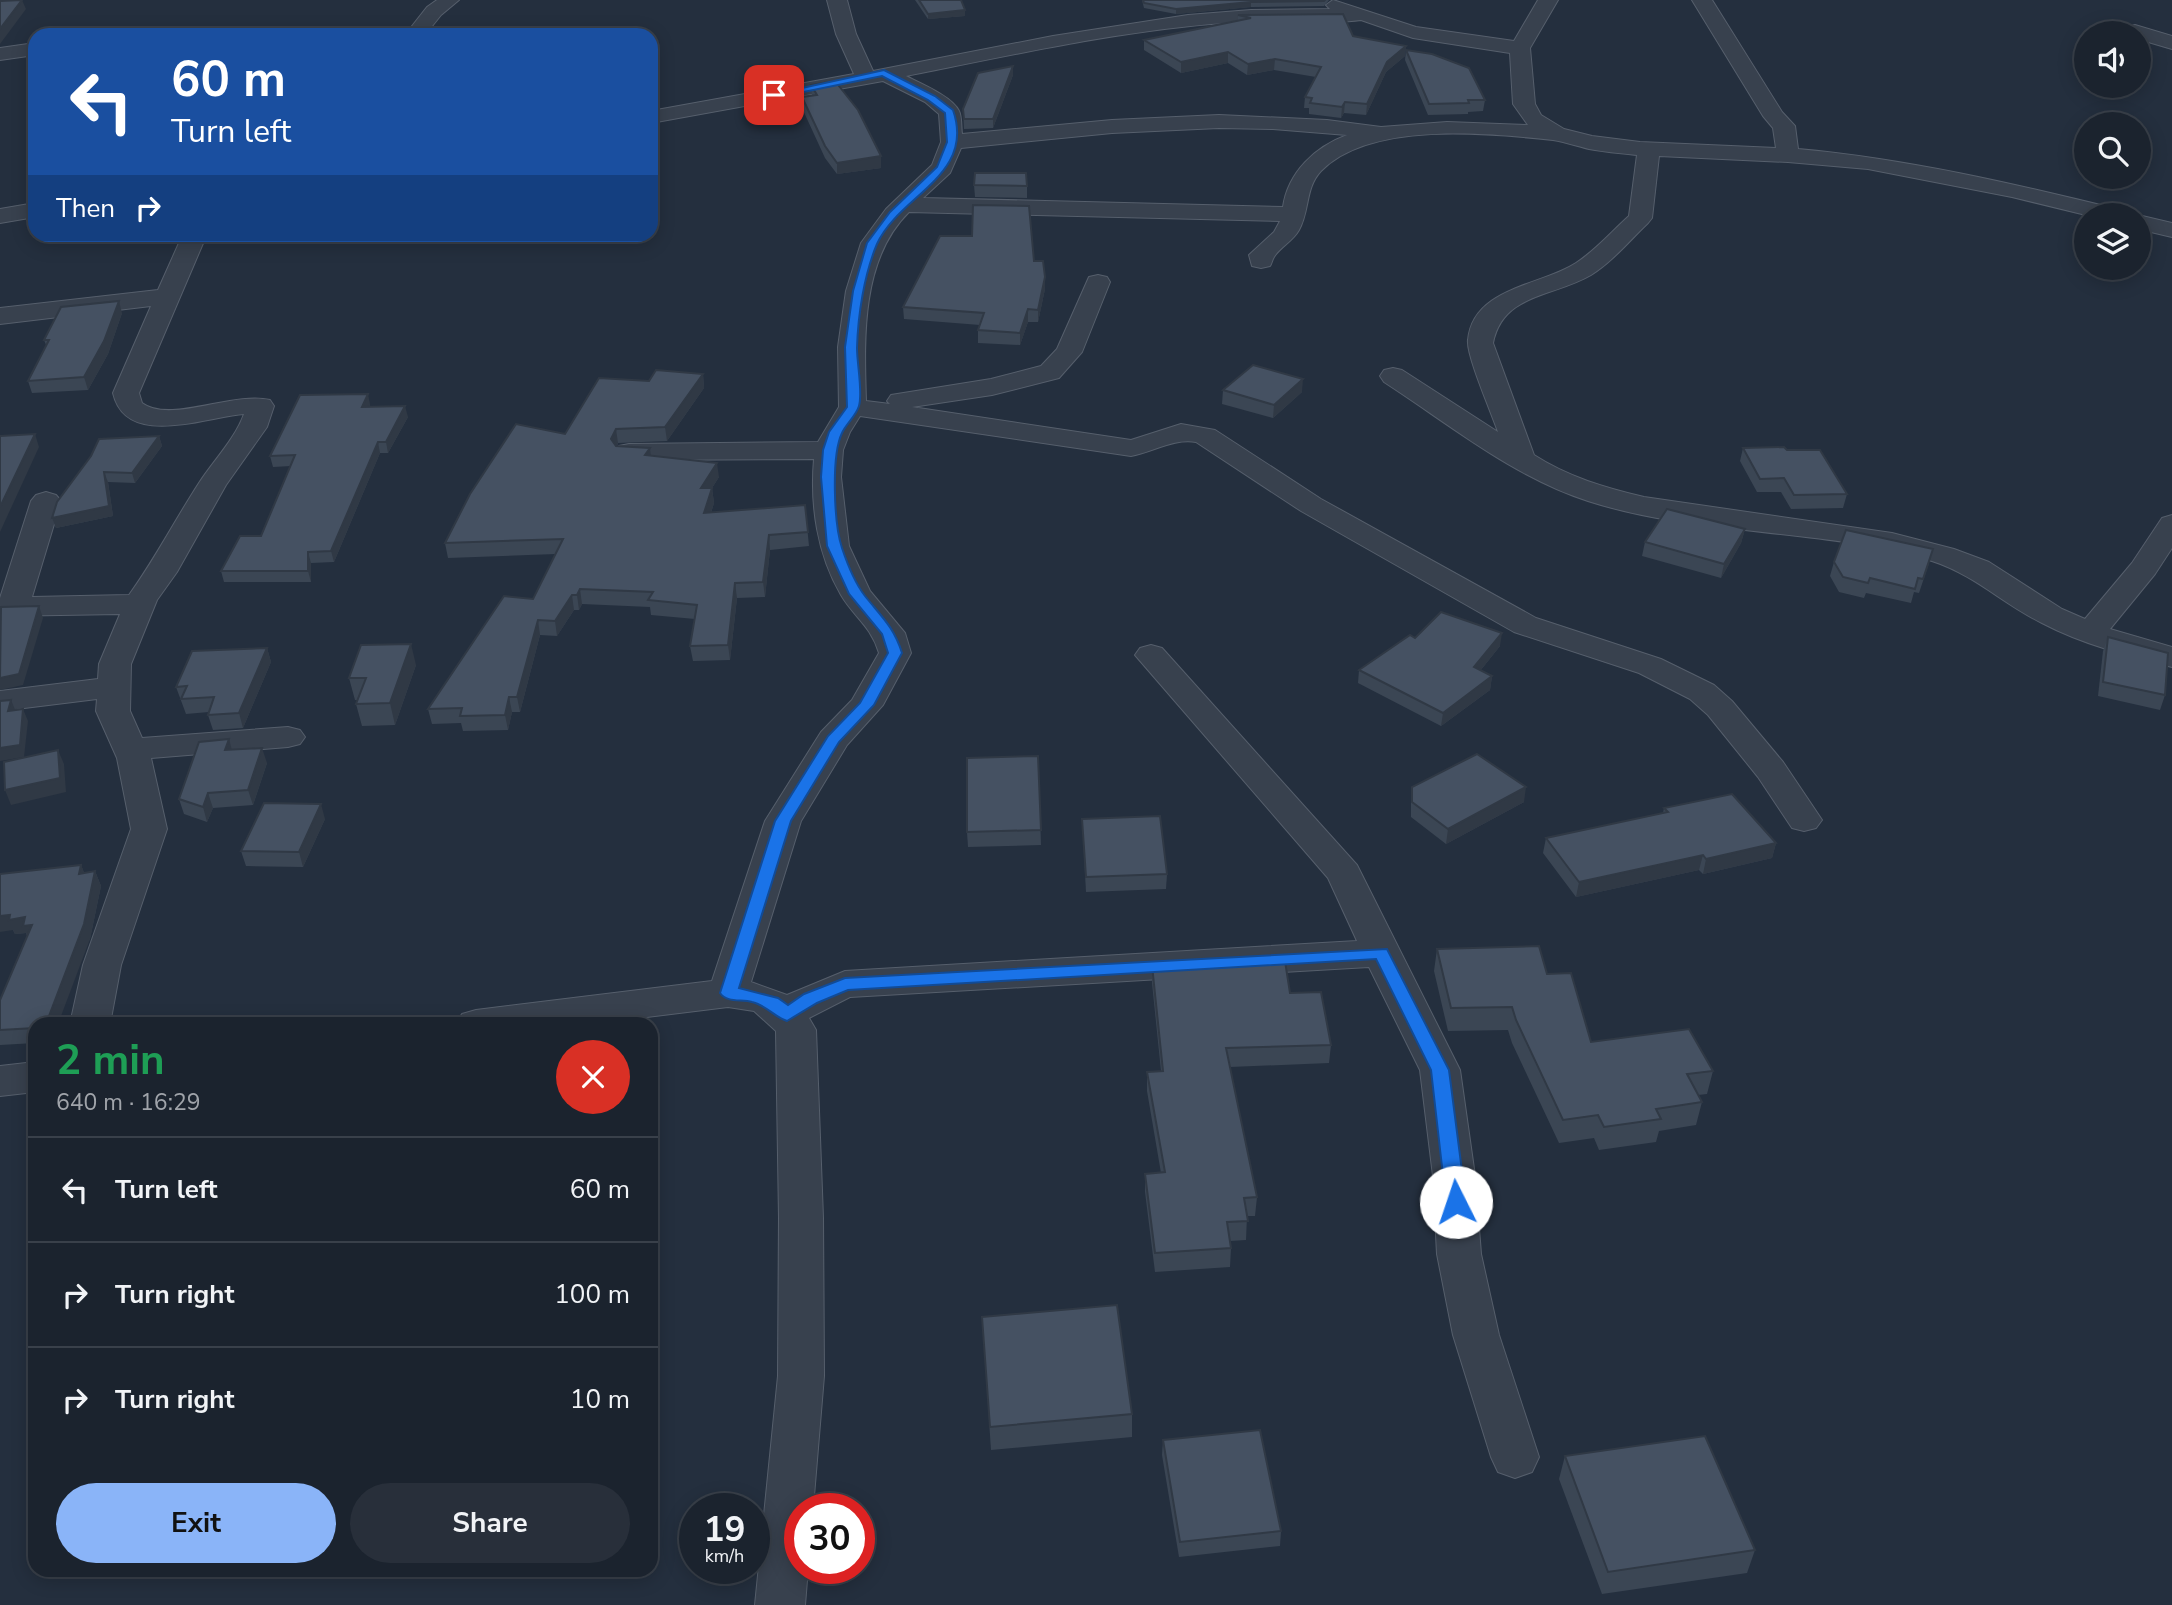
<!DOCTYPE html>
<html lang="en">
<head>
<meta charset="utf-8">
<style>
	:root { --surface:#1b232e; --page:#282f3a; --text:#f1f3f6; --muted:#a0a4aa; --line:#39404a; --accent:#8ab4f8 }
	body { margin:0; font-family:"Nunito Sans",sans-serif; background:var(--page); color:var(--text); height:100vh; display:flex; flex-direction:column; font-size:26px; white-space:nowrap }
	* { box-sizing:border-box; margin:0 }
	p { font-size:23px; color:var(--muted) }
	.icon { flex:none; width:38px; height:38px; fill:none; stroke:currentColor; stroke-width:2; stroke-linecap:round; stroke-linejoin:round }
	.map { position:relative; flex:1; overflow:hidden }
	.panel { position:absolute; left:28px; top:1017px; width:630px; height:560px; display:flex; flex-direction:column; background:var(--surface); border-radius:21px; box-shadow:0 4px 18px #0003,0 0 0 2px var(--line) }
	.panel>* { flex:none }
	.hud { position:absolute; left:28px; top:28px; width:630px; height:214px; border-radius:21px; box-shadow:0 4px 18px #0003,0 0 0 2px var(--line); background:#1a4fa0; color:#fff; overflow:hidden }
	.controls { position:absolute; left:2074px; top:21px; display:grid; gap:14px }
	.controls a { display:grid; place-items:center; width:77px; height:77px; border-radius:50%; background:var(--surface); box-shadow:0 4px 18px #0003,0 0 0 2px var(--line); font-size:35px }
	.speed { position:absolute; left:679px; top:1493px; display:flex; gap:14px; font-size:35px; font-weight:700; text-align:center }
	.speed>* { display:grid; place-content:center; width:91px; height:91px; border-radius:50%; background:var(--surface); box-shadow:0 4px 18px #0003,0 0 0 2px var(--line); line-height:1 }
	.speed small { font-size:18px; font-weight:400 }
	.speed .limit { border:10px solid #d22; background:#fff; color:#111 }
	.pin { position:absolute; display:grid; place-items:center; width:60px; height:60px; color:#fff; margin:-30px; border-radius:14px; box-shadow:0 4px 10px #0006 }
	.me { position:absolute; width:77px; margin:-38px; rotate:356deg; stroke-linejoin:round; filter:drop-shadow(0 0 5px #0008) }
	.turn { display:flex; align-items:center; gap:24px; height:147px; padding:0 28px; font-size:32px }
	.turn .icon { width:91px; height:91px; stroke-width:2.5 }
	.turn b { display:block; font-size:49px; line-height:60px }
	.then { display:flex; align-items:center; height:66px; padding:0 28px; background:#0003; gap:14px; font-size:26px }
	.round { display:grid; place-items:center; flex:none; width:74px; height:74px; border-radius:37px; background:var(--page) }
	.overview { display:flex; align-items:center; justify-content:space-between; height:119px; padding:0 28px }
	h1 { font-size:42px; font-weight:700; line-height:52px; color:#1e9e55 }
	.cta { display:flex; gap:14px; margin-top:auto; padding:14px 28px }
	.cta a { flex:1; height:80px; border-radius:42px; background:var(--accent); color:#111; font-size:28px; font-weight:700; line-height:80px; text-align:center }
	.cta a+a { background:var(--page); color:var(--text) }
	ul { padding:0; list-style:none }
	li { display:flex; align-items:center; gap:21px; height:105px; padding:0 28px; border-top:2px solid var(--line) }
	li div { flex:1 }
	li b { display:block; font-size:26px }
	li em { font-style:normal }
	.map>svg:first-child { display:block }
</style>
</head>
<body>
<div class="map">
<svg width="2172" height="1605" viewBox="0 0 2172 1605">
	<rect width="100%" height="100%" fill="#242f3e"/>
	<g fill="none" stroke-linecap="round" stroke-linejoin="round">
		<defs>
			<g id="minor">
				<polygon points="437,0 459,0 441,15 425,35 405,35 427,7"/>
				<path d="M827 0H847L856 34 873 71 1053 36 1188 15 1251 10 1330 9 1326 5 1333 0 1416 27 1514 41 1538 0H1558L1530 48 1535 104 1541 115 1564 129 1592 136 1640 142 1776 148 1773 128 1763 116 1692 0H1712L1782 112 1795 126 1798 149C1908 159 2015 184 2121 210L2125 215H2086L2012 197 1868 169 1788 162 1659 156 1652 218 1648 223C1630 240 1613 261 1591 275 1554 297 1503 293 1493 343L1534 455C1568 477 1606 488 1644 497L1892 533 1954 549 1989 562 2062 609 2085 619 2132 563 2162 518 2172 515V548L2155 574 2110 629 2172 647V667C2128 656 2082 644 2042 623 2003 604 1975 575 1932 561 1821 527 1699 537 1588 501 1513 477 1449 424 1384 382L1380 376 1384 370 1393 368 1402 370 1498 432C1492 414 1466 355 1468 340 1473 287 1541 286 1576 263 1596 250 1611 232 1629 216L1637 155C1621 153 1605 152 1589 149 1577 146 1565 142 1553 140 1488 133 1370 121 1321 171 1305 188 1310 210 1299 230 1293 241 1280 247 1274 257 1272 260 1272 263 1270 266L1261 268 1252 266 1249 255 1274 232 1280 221 909 212C861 259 864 338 866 401L890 404 887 401 891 395 991 379 1041 366 1057 349 1089 277 1098 275 1107 277 1110 282 1082 352 1059 378 992 395 912 407 1131 440 1181 424 1215 430 1321 499 1536 618 1661 659 1714 685 1732 701 1783 762 1822 820 1816 828 1804 831 1792 828 1758 777 1708 715 1690 699 1639 673 1514 632 1301 511 1196 442C1174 438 1153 452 1131 456L860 416 850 432 843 450 841 477 849 546 870 591 905 633 911 653 883 705 847 745 801 821 751 982 787 995 845 971 1357 941 1328 878 1135 655 1140 648 1151 645 1162 648 1357 865 1460 1070 1475 1176 1481 1254 1499 1335 1539 1457 1532 1472 1515 1478 1498 1472 1491 1457 1453 1335 1437 1254 1433 1176 1420 1070 1369 967 850 997 809 1018 816 1030 823 1218 824 1376 813 1508H800V1568H808L805 1605H755L778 1376 779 1218 776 1031 754 1011 728 1007 590 1024H456L462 1014 476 1010 712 981 765 821 821 732 852 700 879 653C871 626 854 617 841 595 817 554 810 505 814 459L629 460 619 458 615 452 619 446 629 444 818 442 839 407 838 347 846 291 861 243 886 209 932 165 941 142 939 114 925 102 883 81 651 123V111L854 74 836 34ZM1361 20 1413 38 1510 53 1513 104 1528 125 1447 122 1381 127 1327 120 1219 115 1112 120 962 134C961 127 962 117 959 111 953 97 920 83 906 76 1007 56 1109 33 1211 24 1261 20 1312 26 1361 20ZM1219 128 1273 129 1347 135C1315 147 1288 172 1283 207L923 198 950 173 961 148 1112 133Z"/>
				<polygon points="2135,25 2172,36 2172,49 2138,39 2138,33 2127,33 2128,27"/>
				<polygon points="35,43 35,55 0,60 0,48"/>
				<polygon points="35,203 35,217 0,223 0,209"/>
				<polygon points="2137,215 2138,215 2172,223 2172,237 2138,229"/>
				<path d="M183 234H207L139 393 142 403C170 424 233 391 270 400L274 406 267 427 226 485 177 572 157 600 131 664 130 711 142 738 288 727 300 730 305 737 300 744 288 747 151 758 167 829 121 965 110 1024H70L83 965 131 829 117 758 96 711 97 699 0 711V691L98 679 99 664 120 614 0 616V598L31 501 36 495 46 492 56 495 61 501 32 597 129 595C155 559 175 520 199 483 214 460 235 439 244 414 205 417 126 449 113 393L151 306 0 324V308L158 290Z"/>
				<polygon points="35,1062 35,1092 0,1096 0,1066"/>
			</g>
		</defs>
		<use href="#minor" stroke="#565f6c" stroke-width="2"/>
		<use href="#minor" fill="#38414e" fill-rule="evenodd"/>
	</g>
	<g fill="#3b4654">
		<polygon points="915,0 961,0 965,16 928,19"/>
		<polygon points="1142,0 1329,0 1324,6 1251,7 1176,14 1144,8"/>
		<polygon points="1238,15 1406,46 1405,56 1386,72 1366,115 1344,113 1341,118 1309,114 1309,108 1304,108 1305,97 1316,77 1274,70 1247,75 1228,63 1181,73 1144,50 1144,40 1238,20"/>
		<polygon points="1406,50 1485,100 1483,111 1468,112 1468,114 1428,115 1405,60"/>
		<polygon points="1013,66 1013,75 993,128 964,129 963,109"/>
		<polygon points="811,85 881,168 837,174 825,158 802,108 802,97 812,96"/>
		<polygon points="974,185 1027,186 1027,198 975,197"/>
		<polygon points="1034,261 1045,289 1038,322 1028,322 1020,345 978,343 978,330 980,325 904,319 903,307"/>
		<polygon points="122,313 108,354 88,390 32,393 28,381 46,345 44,340"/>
		<polygon points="703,374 704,388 667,441 618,443 617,446 650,448 651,456 719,477 712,488 714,503 711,513 805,505 809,546 770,550 765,597 737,598 730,660 693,661 690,646 695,619 651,615 650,607 582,604 579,610 574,610 557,636 540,635 520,712 512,712 508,730 463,731 461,723 432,724 428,709 533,599 556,554 448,558 445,543 565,434 649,381"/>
		<polygon points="1223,390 1302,392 1273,418 1222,404"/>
		<polygon points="370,404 369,407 408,417 388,453 380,453 334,562 311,563 311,582 224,582 221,571 261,536 291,466 273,467 270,456"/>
		<polygon points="159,436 162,446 135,483 108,482 113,516 56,528 52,518 57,502"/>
		<polygon points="1743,448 1787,450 1847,494 1843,508 1791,509 1781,492 1757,492 1740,461"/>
		<polygon points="1745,529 1741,543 1721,578 1642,556 1645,542"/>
		<polygon points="1834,562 1929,563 1919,593 1914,592 1911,603 1866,593 1864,598 1839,592 1830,576"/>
		<polygon points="2108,637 2165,695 2160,710 2098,696 2103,651"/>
		<polygon points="1415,638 1500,646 1480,671 1492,676 1490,690 1441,726 1358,683 1359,670"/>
		<polygon points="267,648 271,662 243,728 213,730 208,715 209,712 186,714 176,687"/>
		<polygon points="416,665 395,725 362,726 356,704 358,700 355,700 349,678"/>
		<polygon points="232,750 267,763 253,805 213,808 207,822 184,814 179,799"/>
		<polygon points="1038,756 1041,845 968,847 967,832"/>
		<polygon points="1412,787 1524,802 1446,844 1411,817 1411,802"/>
		<polygon points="1664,808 1776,843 1772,858 1703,874 1699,870 1576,897 1543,853 1546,838 1663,813"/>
		<polygon points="325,819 303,867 246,866 241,851"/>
		<polygon points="1082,819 1167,874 1166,889 1086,892"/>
		<polygon points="81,865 84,873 95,871 101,886 90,939 35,1024 35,1043 0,1045 0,1000 27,936 26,933 15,934 13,930"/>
		<polygon points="1437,949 1547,974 1591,1042 1713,1071 1707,1094 1698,1095 1702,1102 1696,1125 1659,1131 1656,1142 1599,1150 1594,1138 1559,1143 1512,1043 1508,1030 1448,1031 1434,971"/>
		<polygon points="1152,965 1290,993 1331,1045 1329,1063 1230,1067 1257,1197 1255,1216 1247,1216 1246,1240 1230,1241 1231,1248 1230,1267 1155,1272 1145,1192 1145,1174 1161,1173 1147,1091 1147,1072 1161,1071 1152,983"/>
		<polygon points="982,1317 1132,1414 1132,1437 991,1450"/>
		<polygon points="1163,1440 1281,1531 1280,1546 1179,1557 1162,1455"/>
		<polygon points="1565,1456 1755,1550 1747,1573 1602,1594 1559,1479"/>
	</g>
	<g fill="#303945">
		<polygon points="22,0 26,9 0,44 0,29"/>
		<polygon points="1251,2 1251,7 1176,14 1176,9"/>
		<polygon points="965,10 965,16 928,19 928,14"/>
		<polygon points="1406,46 1405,56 1386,72 1366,115 1367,104 1387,62"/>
		<polygon points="1228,52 1228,63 1181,73 1181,62"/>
		<polygon points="1275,59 1274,70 1247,75 1248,64"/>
		<polygon points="1013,66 1013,75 993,128 993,119"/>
		<polygon points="1345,102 1344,113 1341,118 1342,107"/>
		<polygon points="881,156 881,168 837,174 837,163"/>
		<polygon points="1045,277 1045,289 1038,322 1038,310"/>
		<polygon points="119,301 122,313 108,354 88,390 84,377"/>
		<polygon points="1028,309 1028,322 1020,345 1020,333"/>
		<polygon points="703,374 704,388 667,441 665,427"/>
		<polygon points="1303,379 1302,392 1273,418 1274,405"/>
		<polygon points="368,394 370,404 364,418 362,407"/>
		<polygon points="405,406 408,417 388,453 386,442"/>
		<polygon points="616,429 618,443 613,453 611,439"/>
		<polygon points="35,434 39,447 0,532 0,507"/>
		<polygon points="159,436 162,446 135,483 132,473"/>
		<polygon points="378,442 380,453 334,562 331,551"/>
		<polygon points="650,448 652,463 645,455"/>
		<polygon points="717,463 719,477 703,502 701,488"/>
		<polygon points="104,472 108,482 113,516 56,528 52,518"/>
		<polygon points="712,488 714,503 706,528 704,513"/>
		<polygon points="1745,529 1741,543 1721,578 1724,564"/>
		<polygon points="769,535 770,550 765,597 763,582"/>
		<polygon points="308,552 311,563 311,582 308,571"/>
		<polygon points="735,583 737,598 730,660 728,645"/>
		<polygon points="580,589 582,604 579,610 577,595"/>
		<polygon points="572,595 574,610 557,636 555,621"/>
		<polygon points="39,606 43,618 23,685 0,690 0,678"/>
		<polygon points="538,620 540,635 520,712 517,697"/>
		<polygon points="1502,633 1500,646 1472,681 1474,667"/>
		<polygon points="411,644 416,665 395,725 390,703"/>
		<polygon points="267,648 271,662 243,728 239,713"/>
		<polygon points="1492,676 1490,690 1441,726 1443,713"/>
		<polygon points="509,697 512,712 508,730 505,715"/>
		<polygon points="11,700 16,712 8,711"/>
		<polygon points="23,709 28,721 24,757 0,761 0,748"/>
		<polygon points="229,739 233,754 225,750"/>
		<polygon points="262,748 267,763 253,805 248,790"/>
		<polygon points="58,750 64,764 66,792 11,805 5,790"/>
		<polygon points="1526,787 1524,802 1446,844 1448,829"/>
		<polygon points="208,793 213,808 207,822 203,807"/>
		<polygon points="321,804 325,819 303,867 299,852"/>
		<polygon points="1776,843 1772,858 1703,874 1706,859"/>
		<polygon points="1703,855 1699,870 1576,897 1579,882"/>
		<polygon points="81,865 87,879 79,874"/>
		<polygon points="95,871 101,886 90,939 58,1024 46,1024"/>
		<polygon points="10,915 25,917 32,925 29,941 26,933 15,934 13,930 0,932 0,916"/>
	</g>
	<g fill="#455162" stroke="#303945" stroke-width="2">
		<polygon points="22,0 0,29 0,1"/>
		<polygon points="919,0 961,0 965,10 928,14"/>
		<polygon points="1143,0 1325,0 1324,1 1251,2 1176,9 1144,3"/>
		<polygon points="1343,14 1353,36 1406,46 1387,62 1367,104 1345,102 1342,107 1310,103 1312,98 1305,97 1321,67 1275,59 1248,64 1228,52 1181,62 1144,40 1251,18 1238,15"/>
		<polygon points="1406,50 1432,54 1469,68 1485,100 1468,100 1469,103 1429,104"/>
		<polygon points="1013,66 993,119 964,119 963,109 978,73"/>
		<polygon points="835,81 858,110 881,156 837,163 825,146 802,97 817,95 811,85"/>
		<polygon points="975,173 1026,173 1027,186 974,185"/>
		<polygon points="973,205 1029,206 1034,261 1043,261 1045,277 1038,310 1028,309 1020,333 978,330 984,313 903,307 940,236 972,236"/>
		<polygon points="119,301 104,341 84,377 28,381 49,340 44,340 61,307"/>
		<polygon points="1253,365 1303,379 1274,405 1223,390"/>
		<polygon points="656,370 703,374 665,427 616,429 611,439 616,446 650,448 645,455 717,463 701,488 712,488 704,513 805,505 808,532 769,535 763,582 735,583 728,645 690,646 697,605 648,600 653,592 580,589 577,595 572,595 555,621 538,620 517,697 509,697 505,715 460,716 462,708 428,709 504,596 533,599 563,539 445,543 470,494 516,424 565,434 599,378 649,381"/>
		<polygon points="368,394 362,407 405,406 386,442 378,442 331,551 308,552 308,571 221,571 240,536 261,536 295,455 270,456 300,395"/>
		<polygon points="35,434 0,507 0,436"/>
		<polygon points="159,436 132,473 104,472 109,506 52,518 57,502 91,456 99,439"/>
		<polygon points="1784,447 1787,450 1820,450 1847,494 1794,495 1784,478 1760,479 1743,448"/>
		<polygon points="1667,509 1745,529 1724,564 1645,542"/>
		<polygon points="1846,530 1933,549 1923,579 1918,578 1915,589 1870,578 1868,583 1843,577 1834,562"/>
		<polygon points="39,606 19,674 0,678 1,607"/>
		<polygon points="1441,612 1502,633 1474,667 1492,676 1443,713 1359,670 1410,635 1415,638"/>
		<polygon points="2108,637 2168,653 2165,695 2103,682"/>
		<polygon points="411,644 390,703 356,704 366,678 349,678 361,645"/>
		<polygon points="267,648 239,713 208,715 214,697 181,699 187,686 176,687 192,651"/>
		<polygon points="11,700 8,711 23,709 20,745 0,748 0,701"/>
		<polygon points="229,739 225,750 262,748 248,790 208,793 203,807 179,799 199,742"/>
		<polygon points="58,750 60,778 5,790 4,762"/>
		<polygon points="1477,754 1526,787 1448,829 1412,802 1412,787"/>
		<polygon points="1038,756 1041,830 967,832 967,758"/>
		<polygon points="1732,794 1776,843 1706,859 1703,855 1579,882 1546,838 1668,812 1664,808"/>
		<polygon points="264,803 321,804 299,852 241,851"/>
		<polygon points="1160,816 1167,874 1086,877 1082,819"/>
		<polygon points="81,865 79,874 95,871 84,924 46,1024 35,1024 35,1028 0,1030 0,1000 32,925 23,926 25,917 9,920 10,915 0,916 0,874"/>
		<polygon points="1539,946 1547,974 1571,973 1591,1042 1689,1029 1713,1071 1687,1074 1702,1102 1656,1109 1661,1119 1604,1127 1598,1115 1563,1120 1516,1020 1512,1007 1451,1008 1437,949"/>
		<polygon points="1285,961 1290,993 1321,992 1331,1045 1226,1048 1257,1197 1244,1198 1248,1221 1227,1222 1231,1248 1155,1253 1145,1174 1165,1172 1147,1072 1163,1071 1152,965"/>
		<polygon points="1117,1305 1132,1414 990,1427 982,1317"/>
		<polygon points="1260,1430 1281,1531 1180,1542 1163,1440"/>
		<polygon points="1705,1436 1755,1550 1608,1572 1565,1456"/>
	</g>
	<path fill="#1a73e8" stroke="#114b97" stroke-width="2" d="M884 70 935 96 953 110C976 176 899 195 877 244 864 275 858 315 857 348 857 364 863 392 859 406 856 416 846 424 842 433 831 456 834 524 842 548 847 563 855 583 865 596 881 616 894 627 902 653L874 705 839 742 791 821 739 988 778 998 788 1005 804 994 845 978 1387 949 1449 1070 1466 1202 1463 1207 1456 1209 1449 1207 1446 1202 1431 1070 1376 959 848 990 817 1003 787 1021C774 1017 766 1005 752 1002 741 999 727 1003 720 993L775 821 828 736 860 703 888 653 882 634 849 594 827 546 821 477 823 450 829 432 847 407 845 347 853 291 867 243 890 212 937 167 947 142 945 113 928 100 882 76 774 98 770 95Z"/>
</svg>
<div class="controls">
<a><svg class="icon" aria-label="sound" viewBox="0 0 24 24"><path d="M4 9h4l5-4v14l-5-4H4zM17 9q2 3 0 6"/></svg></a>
<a><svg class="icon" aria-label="search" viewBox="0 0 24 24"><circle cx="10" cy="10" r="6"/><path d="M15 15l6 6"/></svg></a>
<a><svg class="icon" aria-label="layers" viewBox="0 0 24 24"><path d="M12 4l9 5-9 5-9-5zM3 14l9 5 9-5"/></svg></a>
</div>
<div class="speed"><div>19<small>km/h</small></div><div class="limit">30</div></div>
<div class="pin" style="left:774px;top:95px;background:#d93025"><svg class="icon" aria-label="arrive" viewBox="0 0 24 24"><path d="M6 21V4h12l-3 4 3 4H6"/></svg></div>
<svg class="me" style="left:1456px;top:1202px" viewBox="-20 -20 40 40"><circle r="19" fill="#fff"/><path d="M0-13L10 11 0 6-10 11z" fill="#1a73e8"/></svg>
<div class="hud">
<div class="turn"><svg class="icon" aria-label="left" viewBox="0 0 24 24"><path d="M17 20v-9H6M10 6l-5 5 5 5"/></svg><div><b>60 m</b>Turn left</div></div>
<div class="then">Then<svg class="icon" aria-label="right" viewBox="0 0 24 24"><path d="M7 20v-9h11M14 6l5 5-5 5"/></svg></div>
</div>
<section class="panel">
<div class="overview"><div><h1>2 min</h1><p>640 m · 16:29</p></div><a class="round" style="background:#d93025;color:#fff"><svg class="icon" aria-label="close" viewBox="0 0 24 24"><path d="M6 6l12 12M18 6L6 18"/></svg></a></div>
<ul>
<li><svg class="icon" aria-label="left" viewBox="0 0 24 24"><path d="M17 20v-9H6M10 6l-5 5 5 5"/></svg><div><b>Turn left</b></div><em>60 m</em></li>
<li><svg class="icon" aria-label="right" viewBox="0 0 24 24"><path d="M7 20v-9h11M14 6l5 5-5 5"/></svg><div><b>Turn right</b></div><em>100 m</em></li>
<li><svg class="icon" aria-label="right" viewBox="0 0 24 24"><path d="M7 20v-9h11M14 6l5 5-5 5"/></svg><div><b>Turn right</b></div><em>10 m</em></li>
</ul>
<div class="cta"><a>Exit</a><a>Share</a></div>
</section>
</div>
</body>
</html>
